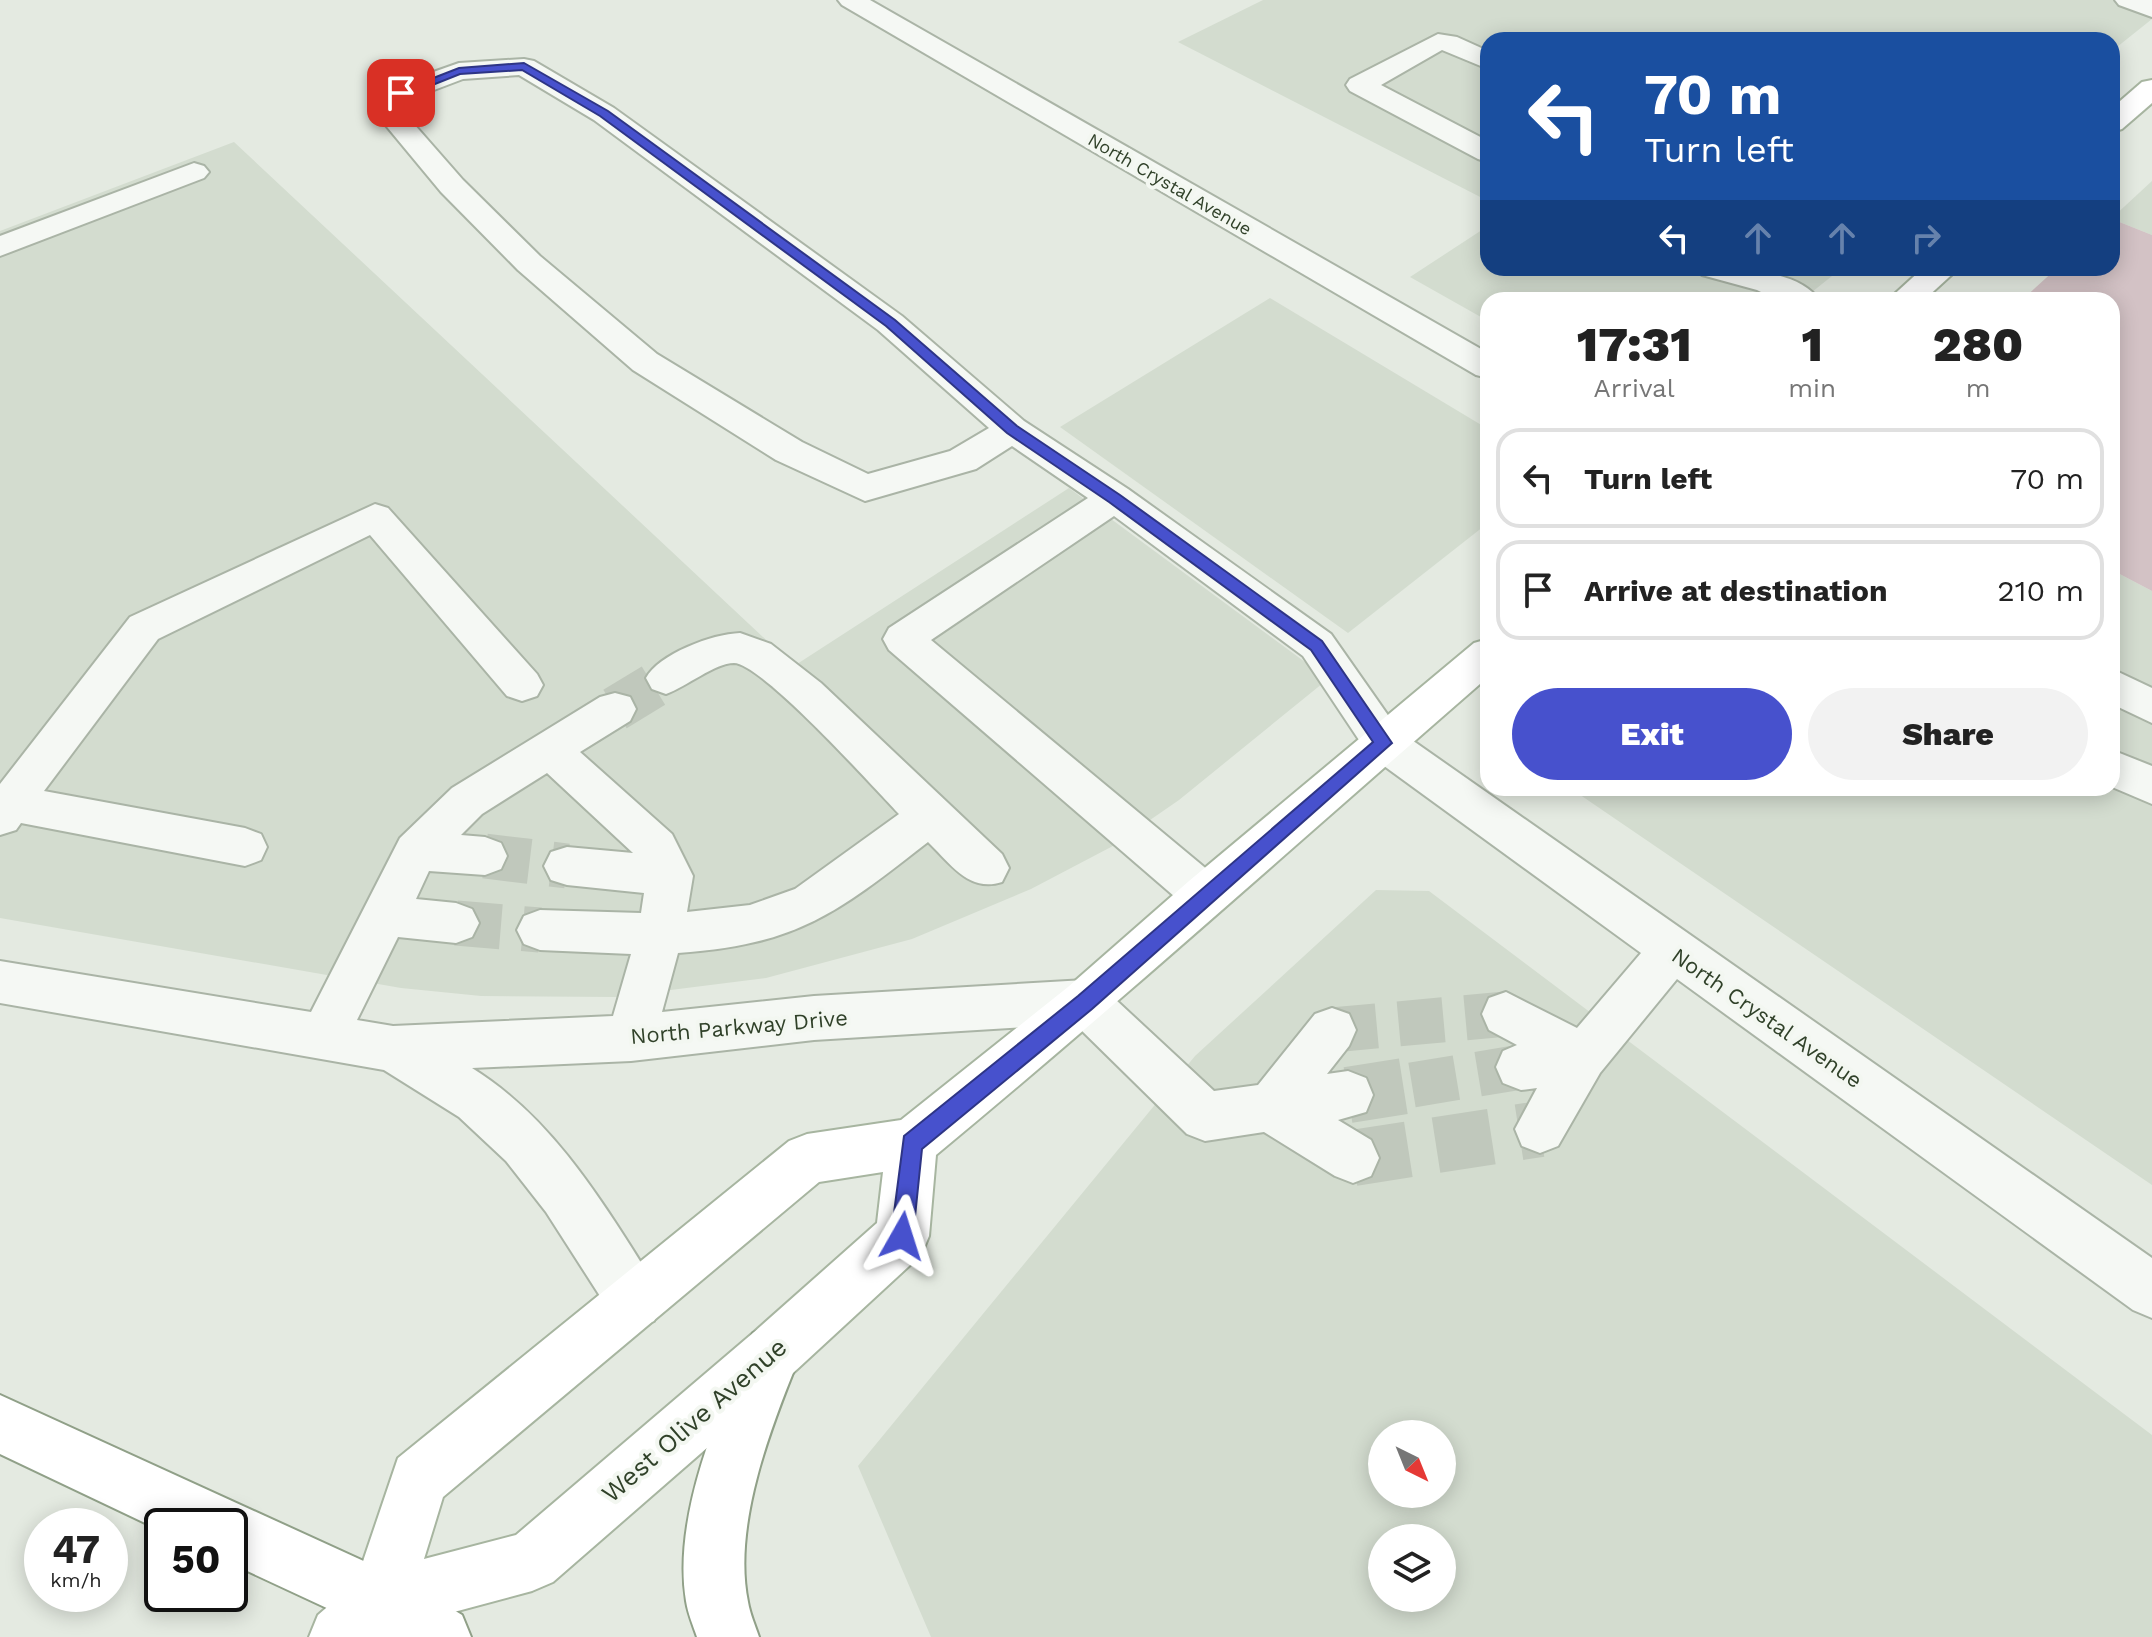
<!DOCTYPE html>
<html lang="en">
<head>
<meta charset="utf-8">
<style>
  :root { --surface:#fff; --page:#f2f2f2; --text:#222; --muted:#767676; --line:#e0e0e0; --accent:#4751cd }
  body { margin:0; font-family:"Work Sans",sans-serif; background:var(--page); color:var(--text); height:100vh; display:flex; flex-direction:column; font-size:30px; white-space:nowrap }
  * { box-sizing:border-box; margin:0 }
  p { font-size:26px; color:var(--muted) }
  .icon { flex:none; width:44px; height:44px; fill:none; stroke:currentColor; stroke-width:2; stroke-linecap:round; stroke-linejoin:round }
  .map { position:relative; flex:1; overflow:hidden }
  .panel { position:absolute; left:1480px; top:292px; width:640px; height:504px; display:flex; flex-direction:column; background:var(--surface); border-radius:24px; box-shadow:0 4px 20px #0003 }
  .panel>* { flex:none }
  .top-card { position:absolute; left:1480px; top:32px; width:640px; height:244px; border-radius:24px; box-shadow:0 4px 20px #0003; background:#1a4fa0; color:#fff; overflow:hidden }
  .needle { width:52px; rotate:137deg }
  .controls { position:absolute; left:1368px; top:1420px; display:grid; gap:16px }
  .controls a { display:grid; place-items:center; width:88px; height:88px; border-radius:50%; background:var(--surface); box-shadow:0 4px 20px #0003; font-size:40px }
  .speed { position:absolute; left:24px; top:1508px; display:flex; gap:16px; font-size:40px; font-weight:700; text-align:center }
  .speed>* { display:grid; place-content:center; width:104px; height:104px; border-radius:50%; background:var(--surface); box-shadow:0 4px 20px #0003; line-height:1 }
  .speed small { font-size:20px; font-weight:400 }
  .speed .limit { border:4px solid #111; border-radius:12px; background:#fff; color:#111 }
  .pin { position:absolute; display:grid; place-items:center; width:68px; height:68px; color:#fff; margin:-34px; border-radius:16px; box-shadow:0 4px 12px #0006 }
  .me { position:absolute; width:88px; margin:-44px; rotate:6deg; stroke-linejoin:round; filter:drop-shadow(0 0 6px #0008) }
  .turn { display:flex; align-items:center; gap:28px; height:168px; padding:0 32px; font-size:36px }
  .turn .icon { width:104px; height:104px; stroke-width:2.5 }
  .turn b { display:block; font-size:56px; line-height:68px }
  .lanes { display:flex; align-items:center; height:76px; padding:0 32px; background:#0003; justify-content:center; gap:40px; direction:ltr }
  .lanes .off { opacity:.35 }
  .eta { display:flex; justify-content:space-evenly; align-items:center; height:136px; text-align:center }
  .eta b { font-size:48px; font-weight:800; line-height:56px }
  .action { display:flex; gap:16px; margin-top:auto; padding:16px 32px }
  .action a { flex:1; height:92px; border-radius:48px; background:var(--accent); color:#fff; font-size:32px; font-weight:800; line-height:92px; text-align:center }
  .action a+a { background:var(--page); color:var(--text) }
  ul { padding:0; list-style:none }
  li { display:flex; align-items:center; gap:24px; height:100px; margin:0 16px 12px; padding:0 16px; border:4px solid var(--line); border-radius:24px }
  li div { flex:1 }
  li b { display:block; font-size:30px }
  li em { font-style:normal }
  .map>svg:first-child { display:block }
</style>
</head>
<body>
<div class="map">
<svg width="2152" height="1637" viewBox="0 0 2152 1637">
  <rect width="100%" height="100%" fill="#e4eae1"/>
  <g fill="#d3dccf" fill-rule="evenodd">
    <polygon points="1263,0 2152,0 2152,19 2112,51 2112,40 1488,40 1488,201 1178,42"/>
    <polygon points="234,142 794,666 1069,488 1328,679 1179,800 1111,847 1031,889 912,939 766,978 615,997 481,996 401,988 0,918 0,231"/>
    <polygon points="2152,181 2152,235 2112,219 2112,218"/>
    <polygon points="1488,226 1488,268 1842,268 1802,300 1488,300 1488,321 1410,277"/>
    <polygon points="1270,298 1488,429 1488,523 1348,633 1060,427"/>
    <polygon points="2112,570 2152,591 2152,1185 1570,788 2112,788"/>
    <path d="M1376,890L1429,891L2152,1435V1637H931L858,1466L1195,1056ZM1382,1434H1442V1494H1382ZM1382,1538H1442V1598H1382Z"/>
  </g>
  <polygon fill="#d3c2c5" points="2112,219 2152,235 2152,591 2112,570 2112,300 2022,300 2057,268 2112,268"/>
  <g fill="none" stroke-linecap="round" stroke-linejoin="round">
    <g stroke="#c0c8bc" stroke-width="45" stroke-dasharray="45 22" stroke-linecap="butt">
      <polyline points="615,709 666,678"/>
      <polyline points="485,856 567,866"/>
      <polyline points="456,923 540,930"/>
      <polyline points="1332,1030 1506,1014"/>
      <polyline points="1412,1085 1521,1067"/>
    </g>
    <g stroke="#c0c8bc" stroke-width="56" stroke-dasharray="56 28" stroke-linecap="butt">
      <polyline points="1348,1095 1424,1083"/>
      <polyline points="1353,1158 1540,1129"/>
    </g>
    <defs>
      <g id="minor">
        <polygon points="838,0 870,0 1488,353 1488,378 1476,375 842,5"/>
        <polygon points="2115,0 2152,0 2152,17 2119,5"/>
        <polygon points="1438,34 1457,37 1488,51 1488,69 1442,50 1381,85 1488,141 1488,162 1478,159 1350,91 1346,85 1350,79"/>
        <path d="M524,59L534,61L614,108L902,316L1024,421L1128,489L1331,634L1399,731L2152,1258V1318L2133,1310L1677,979L1600,1073L1558,1146L1540,1153L1522,1146L1515,1129L1537,1088L1521,1090L1503,1083L1496,1067L1503,1051L1517,1045L1489,1030L1482,1014L1489,998L1506,992L1577,1028L1641,953L1369,755L1303,656L1114,516L931,640L1221,881L1228,895L1221,909L1205,915L1189,909L889,650L883,639L889,628L1088,498L1012,446L976,469L865,501L776,460L633,370L518,270L441,192L378,116L391,87L459,63ZM519,75L594,120L878,330L989,428L950,451L868,474L802,442L657,354L540,256L463,180L406,115L413,98L463,79Z"/>
        <polygon points="194,163 204,166 209,172 204,178 0,256 0,236"/>
        <path d="M1697,268C1731,268 1798,268 1819,300H1777L1757,290L1702,275Z"/>
        <polygon points="375,504 388,508 537,674 543,685 537,696 522,701 507,696 370,535 158,639 44,791 245,828 261,834 267,847 261,860 245,866 21,823 16,830 0,835 0,784 130,617"/>
        <path d="M740,633L771,644L821,683L1002,854L1009,868L1002,882C969,893 950,863 928,842C837,913 797,945 678,953L662,1012L814,996L1085,980L1102,987L1214,1091L1258,1085L1315,1014L1332,1008L1349,1014L1356,1030L1349,1046L1327,1074L1348,1071L1366,1078L1373,1095L1366,1112L1338,1120L1371,1140L1379,1158L1371,1176L1353,1183L1335,1176L1264,1132L1205,1141L1187,1134L1075,1024L814,1040L631,1061L472,1068C554,1119 603,1203 654,1283L662,1302L654,1321L635,1329L616,1321L546,1212L506,1161L459,1117L384,1070L0,1003V961L311,1012L400,838L452,788L600,697L615,693L630,697L636,709L630,721L580,752L672,834L693,876L687,912L750,905L795,889L899,814C874,788 763,664 734,663C715,663 686,687 666,694L652,689L646,678C659,654 712,634 740,633ZM547,773L633,853L567,847L551,852L544,866L551,880L567,885L644,893L641,913L540,910L524,916L517,930L524,944L540,950L631,954L613,1016L393,1026L357,1020L398,937L456,943L472,937L479,923L472,909L456,903L416,899L429,871L485,875L501,869L507,856L501,843L485,837L461,835L482,814Z"/>
        <polygon points="2112,669 2152,688 2152,723 2112,704"/>
        <polygon points="2112,750 2152,766 2152,804 2112,787"/>
      </g>
      <g id="major">
        <polygon points="2152,80 2152,103 2122,129 2112,132 2112,108 2142,82"/>
        <polygon points="1923,268 1959,268 1924,300 1888,300"/>
        <path d="M1488,639V677C1304,837 1123,1000 936,1155L929,1236L921,1255L793,1373L553,1582L532,1591L398,1627L387,1637H309L318,1615L356,1582L398,1458L789,1141L807,1134L901,1120L1068,987L1189,881L1474,643ZM883,1172L877,1223L753,1333L516,1535L424,1559L443,1497L819,1182Z"/>
      </g>
      <g id="highway">
        <path d="M773,1325L793,1333L801,1353C772,1424 732,1524 748,1602C750,1614 755,1625 759,1637H697C693,1625 688,1614 686,1601C672,1516 719,1410 753,1333Z"/>
        <polygon points="0,1395 403,1579 462,1615 471,1637 382,1637 359,1623 230,1563 230,1526 162,1526 162,1531 0,1454"/>
      </g>
    </defs>
    <use href="#minor" stroke="#aab4a6" stroke-width="4"/>
    <use href="#major" stroke="#a7b5a0" stroke-width="4"/>
    <use href="#highway" stroke="#90a088" stroke-width="4"/>
    <use href="#minor" fill="#f5f8f4" fill-rule="evenodd"/>
    <use href="#major" fill="#fff" fill-rule="evenodd"/>
    <use href="#highway" fill="#fff" fill-rule="evenodd"/>
  </g>
  <polygon fill="#4751cd" stroke="#2e3585" stroke-width="2" points="524,63 608,111 895,320 1017,426 1120,495 1322,641 1392,743 1092,1009 922,1149 913,1236 910,1244 902,1247 894,1244 891,1236 904,1136 1078,996 1373,742 1311,650 1109,502 1007,433 886,326 600,116 522,70 460,74 405,96 395,93 459,68"/>
  <g text-anchor="middle" dominant-baseline="central" stroke-width="8" stroke-linejoin="round" paint-order="stroke">
    <g font-size="18" fill="#304129" stroke="#f3f7f1">
      <text transform="translate(1170 184) rotate(30)">North Crystal Avenue</text>
    </g>
    <g font-size="22" fill="#304129" stroke="#f3f7f1">
      <text transform="translate(1767 1018) rotate(35)">North Crystal Avenue</text>
      <text transform="translate(739 1027) rotate(-5)">North Parkway Drive</text>
    </g>
    <g font-size="26" fill="#304129" stroke="#f3f7f1">
      <text transform="translate(694 1420) rotate(-41)">West Olive Avenue</text>
    </g>
  </g>
</svg>
<div class="controls">
<a><svg class="needle" viewBox="-14 -14 28 28"><path d="M0-13l5 13h-10z" fill="#e53935"/><path d="M0 13l5-13h-10z" fill="#767676"/></svg></a>
<a><svg class="icon" aria-label="layers" viewBox="0 0 24 24"><path d="M12 4l9 5-9 5-9-5zM3 14l9 5 9-5"/></svg></a>
</div>
<div class="speed"><div>47<small>km/h</small></div><div class="limit">50</div></div>
<div class="pin" style="left:401px;top:93px;background:#d93025"><svg class="icon" aria-label="arrive" viewBox="0 0 24 24"><path d="M6 21V4h12l-3 4 3 4H6"/></svg></div>
<svg class="me" style="left:902px;top:1236px" viewBox="-20 -20 40 40"><path d="M0-17L14 15 0 8-14 15z" fill="#4751cd" stroke="#fff" stroke-width="4"/></svg>
<div class="top-card">
<div class="turn"><svg class="icon" aria-label="left" viewBox="0 0 24 24"><path d="M17 20v-9H6M10 6l-5 5 5 5"/></svg><div><b>70 m</b>Turn left</div></div>
<div class="lanes"><svg class="icon" aria-label="left" viewBox="0 0 24 24"><path d="M17 20v-9H6M10 6l-5 5 5 5"/></svg><svg class="icon off" aria-label="ahead" viewBox="0 0 24 24"><path d="M12 20V5M6 11l6-6 6 6"/></svg><svg class="icon off" aria-label="ahead" viewBox="0 0 24 24"><path d="M12 20V5M6 11l6-6 6 6"/></svg><svg class="icon off" aria-label="right" viewBox="0 0 24 24"><path d="M7 20v-9h11M14 6l5 5-5 5"/></svg></div>
</div>
<section class="panel">
<div class="eta">
<div><b>17:31</b><p>Arrival</p></div>
<div><b>1</b><p>min</p></div>
<div><b>280</b><p>m</p></div>
</div>
<ul>
<li><svg class="icon" aria-label="left" viewBox="0 0 24 24"><path d="M17 20v-9H6M10 6l-5 5 5 5"/></svg><div><b>Turn left</b></div><em>70 m</em></li>
<li><svg class="icon" aria-label="arrive" viewBox="0 0 24 24"><path d="M6 21V4h12l-3 4 3 4H6"/></svg><div><b>Arrive at destination</b></div><em>210 m</em></li>
</ul>
<div class="action"><a>Exit</a><a>Share</a></div>
</section>
</div>
</body>
</html>
